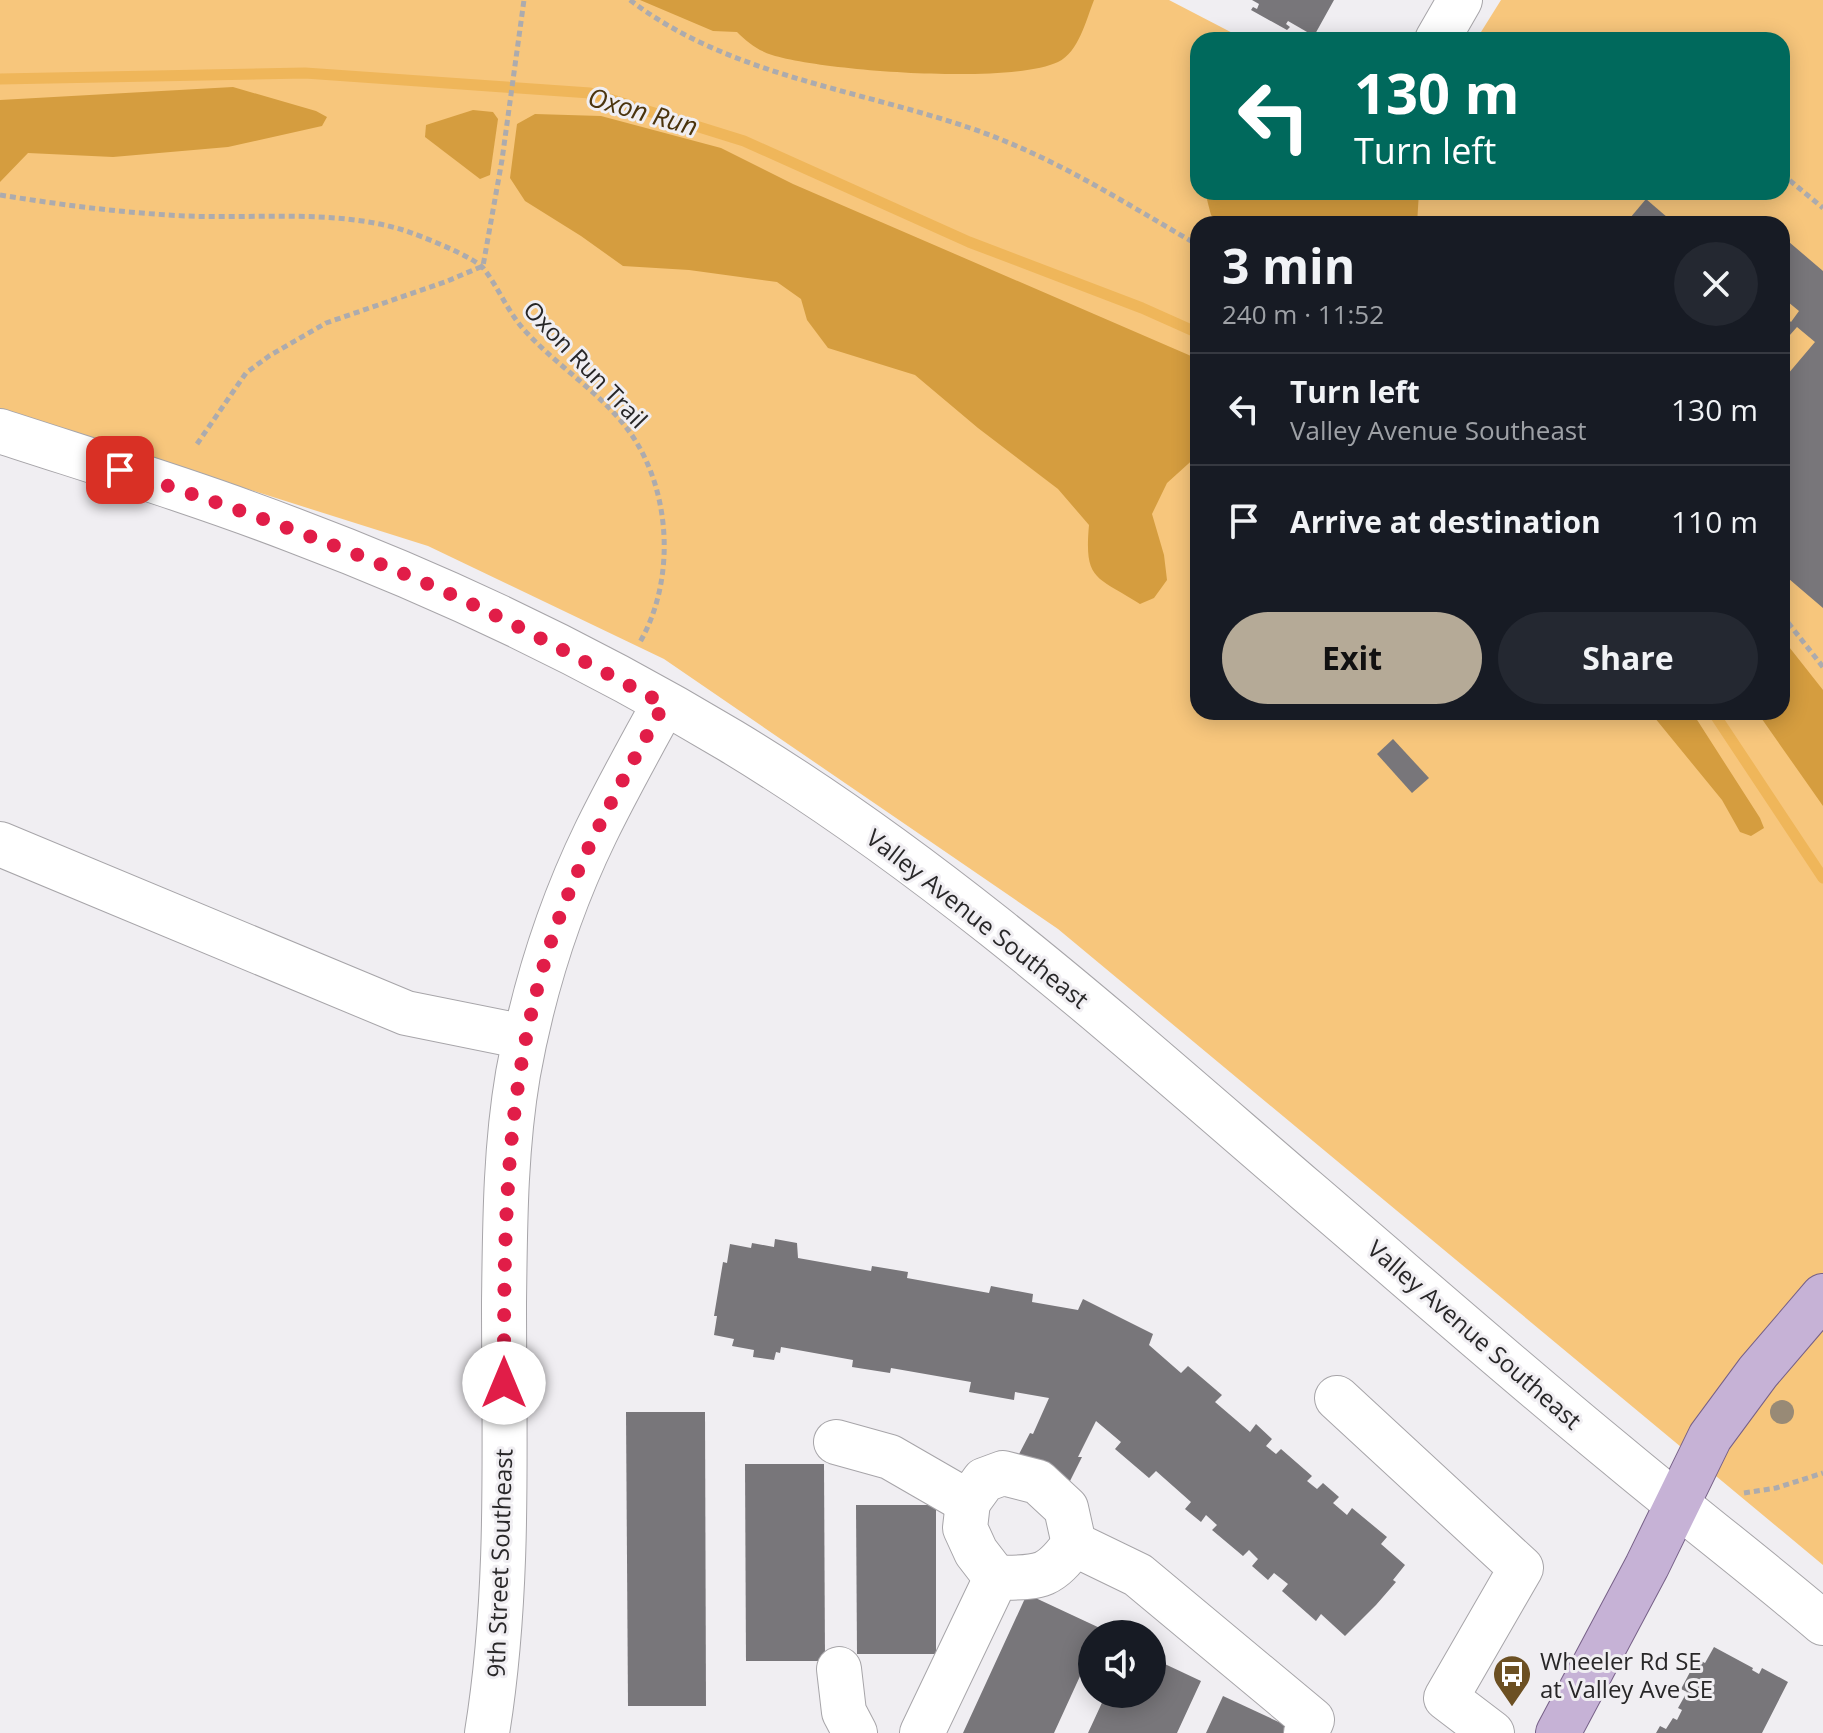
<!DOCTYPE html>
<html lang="en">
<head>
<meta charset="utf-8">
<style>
  :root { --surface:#171b24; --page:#242831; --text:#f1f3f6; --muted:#9ea1a6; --line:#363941; --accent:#b5aa97 }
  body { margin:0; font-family:"Open Sans",sans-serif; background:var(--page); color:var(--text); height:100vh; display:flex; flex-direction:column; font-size:30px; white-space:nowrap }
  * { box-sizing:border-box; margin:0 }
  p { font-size:26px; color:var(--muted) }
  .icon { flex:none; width:44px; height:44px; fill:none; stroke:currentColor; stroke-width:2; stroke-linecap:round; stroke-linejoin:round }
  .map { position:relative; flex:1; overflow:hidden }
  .side { position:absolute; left:1190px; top:216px; width:600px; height:504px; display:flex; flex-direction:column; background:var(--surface); border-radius:24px; box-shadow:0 4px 20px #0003 }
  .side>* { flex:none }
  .top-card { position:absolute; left:1190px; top:32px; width:600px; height:168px; border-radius:24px; box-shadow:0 4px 20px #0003; background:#00695c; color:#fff; overflow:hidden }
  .fabs { position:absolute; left:1078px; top:1620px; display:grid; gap:16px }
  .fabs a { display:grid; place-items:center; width:88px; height:88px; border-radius:50%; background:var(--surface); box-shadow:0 4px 20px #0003; font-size:40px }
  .pin { position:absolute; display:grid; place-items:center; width:68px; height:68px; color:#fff; margin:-34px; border-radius:16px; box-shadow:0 4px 12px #0006 }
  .me { position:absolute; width:88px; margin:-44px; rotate:0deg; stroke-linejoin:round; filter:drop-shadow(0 0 6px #0008) }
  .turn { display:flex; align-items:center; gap:28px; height:168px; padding:0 32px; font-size:36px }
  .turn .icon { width:104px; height:104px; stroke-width:2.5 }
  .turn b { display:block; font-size:56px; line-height:68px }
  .round { display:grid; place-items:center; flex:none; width:84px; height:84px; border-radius:42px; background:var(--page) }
  .summary { display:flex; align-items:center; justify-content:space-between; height:136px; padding:0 32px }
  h1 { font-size:48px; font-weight:700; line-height:60px }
  .primary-button { display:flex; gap:16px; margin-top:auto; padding:16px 32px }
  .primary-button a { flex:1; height:92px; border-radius:48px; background:var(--accent); color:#111; font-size:32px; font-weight:700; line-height:92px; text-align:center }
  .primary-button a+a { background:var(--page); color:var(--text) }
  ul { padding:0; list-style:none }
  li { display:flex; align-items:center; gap:24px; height:112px; padding:0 32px; border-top:2px solid var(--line) }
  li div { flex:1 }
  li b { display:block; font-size:30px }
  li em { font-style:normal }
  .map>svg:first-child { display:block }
</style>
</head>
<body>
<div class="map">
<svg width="1823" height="1733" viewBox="0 0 1823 1733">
  <rect width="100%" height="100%" fill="#f0eef2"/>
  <path fill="#f7c67c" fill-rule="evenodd" d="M0,0H1169L1246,40H1198V192H1782V40H1476L1501,0H1823V1565L1058,929L664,659L428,546L0,411ZM1198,224H1782V712H1198Z"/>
  <g fill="#d59d3f">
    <path d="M640,0H1094C1086,20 1079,52 1058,62C1010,85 823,71 772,55C757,50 747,42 737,32L713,31Z"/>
    <polygon points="233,87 316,111 327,117 322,126 228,147 113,157 28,153 0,182 0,100"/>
    <polygon points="473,110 493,112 498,119 490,175 480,179 425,137 426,125"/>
    <path d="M535,114L601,116L721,148L793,184L1198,359V455L1167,483L1152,514L1164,555L1167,580L1154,598L1140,604C1096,576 1084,581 1089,525L1058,489L978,428L915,375L828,348L807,320L801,299L777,282L689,270L623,266L581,236L525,201L510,178L517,124Z"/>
    <polygon points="1205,192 1419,192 1417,224 1219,224 1211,215"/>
    <polygon points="1782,638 1823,690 1823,806 1757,712 1782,712"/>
    <polygon points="1650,712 1692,712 1760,818 1764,828 1751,836 1740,832 1722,800"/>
  </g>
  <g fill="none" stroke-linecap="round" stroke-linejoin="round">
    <g stroke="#efb65a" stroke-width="11">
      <polyline points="0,79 305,73 590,93 744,141 969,242 1142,308 1198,333"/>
      <polyline points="1713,712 1823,878"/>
    </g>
  </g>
  <g fill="#78767a">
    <polygon points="1252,0 1334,0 1314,36 1288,21 1286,24 1290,27 1287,30 1251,10 1253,7 1257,9 1259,4"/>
    <polygon points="1646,199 1675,224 1625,224"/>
    <polygon points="1782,236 1823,271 1823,608 1782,573 1782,381 1815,342 1797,327 1782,344 1782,314 1791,322 1799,311 1782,297"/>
    <polygon points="1393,739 1429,778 1412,793 1377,754"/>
    <polygon points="775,1239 797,1243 798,1258 871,1271 872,1266 908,1272 907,1278 989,1293 991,1286 1033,1294 1032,1302 1078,1310 1083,1299 1153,1334 1149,1345 1181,1373 1188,1366 1222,1395 1215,1402 1250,1432 1256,1424 1272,1439 1266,1446 1276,1454 1281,1449 1312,1476 1307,1481 1317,1489 1323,1483 1339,1497 1333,1503 1347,1515 1352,1508 1387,1537 1381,1544 1405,1565 1393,1580 1396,1582 1376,1605 1345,1636 1321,1614 1316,1621 1282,1591 1288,1584 1274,1573 1268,1580 1252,1566 1258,1559 1249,1550 1243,1556 1212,1530 1217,1525 1206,1515 1201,1522 1185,1509 1191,1502 1156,1471 1149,1478 1115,1449 1121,1442 1096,1421 1078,1457 1082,1457 1070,1481 1018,1456 1030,1433 1033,1434 1049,1398 1015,1392 1014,1400 969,1392 971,1382 891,1368 890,1373 852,1367 853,1360 781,1347 780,1353 776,1352 774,1360 753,1357 754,1350 732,1346 734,1339 714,1335 717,1316 714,1316 723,1262 727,1263 730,1244 751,1248 752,1243 774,1247"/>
    <polygon points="626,1412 705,1412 706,1706 628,1706"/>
    <polygon points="745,1464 824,1464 825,1661 746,1661"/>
    <polygon points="856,1505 936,1505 936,1654 857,1654"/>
    <polygon points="1027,1594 1102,1629 1099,1634 1092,1634 1092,1650 1054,1733 963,1733"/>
    <polygon points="1714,1647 1753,1668 1752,1670 1759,1674 1762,1668 1788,1682 1762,1733 1656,1733 1660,1726 1666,1729 1673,1718 1677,1720 1682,1710 1678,1708 1687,1692 1681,1689 1697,1659 1705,1663"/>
    <polygon points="1152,1658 1201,1681 1177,1733 1088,1733 1106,1694 1152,1694"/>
    <polygon points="1223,1696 1298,1731 1297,1733 1206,1733"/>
  </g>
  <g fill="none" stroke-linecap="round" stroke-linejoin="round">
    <defs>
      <g id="minor">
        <polyline points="1437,40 1460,0"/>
        <path d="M0,431C98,463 197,493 293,530C445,587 593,658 731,741C940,867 1121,1031 1306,1190C1409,1278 1512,1369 1617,1455C1685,1512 1755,1565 1823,1623"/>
        <polyline points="0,844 406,1013 525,1037"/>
        <polyline points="1337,1398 1521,1568 1446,1698 1492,1733"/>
        <polyline points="836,1442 890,1457 968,1502 984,1480 1003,1473 1038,1482 1066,1508 1074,1544 1138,1575 1312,1720 1306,1733"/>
        <polyline points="968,1502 965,1528 976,1552 996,1578"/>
        <polyline points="839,1669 844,1712 855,1733"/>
        <path d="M487,1733C510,1591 504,1447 504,1303C505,1227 505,1150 518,1074C533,991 559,908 596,832C617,789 641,746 664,704"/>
        <path d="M922,1733L996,1578C1039,1577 1048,1580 1074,1544"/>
      </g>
      <polyline id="major" points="1558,1733 1647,1566 1710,1437 1758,1372 1823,1296"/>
    </defs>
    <use href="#minor" stroke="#a7a5a9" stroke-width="46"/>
    <use href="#major" stroke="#766087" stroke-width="46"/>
    <g stroke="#acabae" stroke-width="5" stroke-dasharray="6 4" stroke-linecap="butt">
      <path d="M630,0C728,75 856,89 970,128C1053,156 1123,202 1198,245"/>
      <polyline points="1782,174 1823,208"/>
      <path d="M0,195C62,205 124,213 186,216C258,219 334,209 403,230C419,235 475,257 484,269C500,290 509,315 528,334C557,365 593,388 621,421C671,479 678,576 640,642"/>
      <polyline points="197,444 246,373 269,356 326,323 445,282 483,266 502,160 524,0"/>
      <polyline points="1782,615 1823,667"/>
      <polyline points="1744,1493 1776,1488 1823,1473"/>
    </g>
    <use href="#minor" stroke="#fff" stroke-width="44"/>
    <use href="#major" stroke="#c6b2d6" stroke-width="44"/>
  </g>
  <circle fill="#988a76" cx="1782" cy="1412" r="12"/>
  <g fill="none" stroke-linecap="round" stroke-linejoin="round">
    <path stroke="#e11d48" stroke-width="14" stroke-dasharray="0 25.2" d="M120,470C230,506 340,545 446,592C521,626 592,666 664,704C629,769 591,835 564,905C504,1061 504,1218 504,1383"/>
  </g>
  <defs>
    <symbol id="bus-pin" viewBox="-11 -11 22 30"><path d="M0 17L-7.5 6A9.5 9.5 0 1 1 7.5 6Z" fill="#6c5023" stroke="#f0eef2"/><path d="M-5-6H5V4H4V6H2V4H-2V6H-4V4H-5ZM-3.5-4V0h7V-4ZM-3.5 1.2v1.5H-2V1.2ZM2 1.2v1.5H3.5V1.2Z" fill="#fff"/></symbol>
  </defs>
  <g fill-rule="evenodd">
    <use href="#bus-pin" x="1490" y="1652" width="44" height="60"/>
  </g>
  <g text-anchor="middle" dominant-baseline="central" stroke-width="6" stroke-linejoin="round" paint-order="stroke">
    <g font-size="24" fill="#282728" stroke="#f0eef2">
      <text transform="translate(586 364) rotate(46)">Oxon Run Trail</text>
      <text transform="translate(978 918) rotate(38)">Valley Avenue Southeast</text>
      <text transform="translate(1475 1334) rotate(41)">Valley Avenue Southeast</text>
      <text transform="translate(499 1563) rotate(-88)">9th Street Southeast</text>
    </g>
    <g font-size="24" fill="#282728" stroke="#f0eef2" text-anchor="start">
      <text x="1540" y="1660">Wheeler Rd SE<tspan x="1540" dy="28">at Valley Ave SE</tspan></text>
    </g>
    <g font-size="26" font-style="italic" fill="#4b340d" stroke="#f0eef2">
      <text transform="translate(643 111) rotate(16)">Oxon Run</text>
    </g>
  </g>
</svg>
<div class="fabs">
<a><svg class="icon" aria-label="sound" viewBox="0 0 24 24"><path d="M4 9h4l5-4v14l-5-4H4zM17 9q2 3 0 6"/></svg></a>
</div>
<div class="pin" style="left:120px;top:470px;background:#d93025"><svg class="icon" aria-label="arrive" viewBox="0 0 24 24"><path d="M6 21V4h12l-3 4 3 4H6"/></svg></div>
<svg class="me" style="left:504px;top:1383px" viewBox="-20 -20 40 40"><circle r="19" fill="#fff"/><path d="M0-13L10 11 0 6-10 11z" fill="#e11d48"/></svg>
<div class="top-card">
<div class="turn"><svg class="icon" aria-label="left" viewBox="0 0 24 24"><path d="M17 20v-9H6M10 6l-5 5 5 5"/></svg><div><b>130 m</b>Turn left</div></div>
</div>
<section class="side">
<div class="summary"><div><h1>3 min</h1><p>240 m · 11:52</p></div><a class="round"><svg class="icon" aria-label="close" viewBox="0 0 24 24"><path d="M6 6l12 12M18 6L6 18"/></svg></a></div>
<ul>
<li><svg class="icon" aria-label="left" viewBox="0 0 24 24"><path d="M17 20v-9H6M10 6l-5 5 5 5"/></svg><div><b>Turn left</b><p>Valley Avenue Southeast</p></div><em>130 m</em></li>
<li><svg class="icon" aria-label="arrive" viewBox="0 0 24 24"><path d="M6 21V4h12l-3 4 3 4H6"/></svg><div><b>Arrive at destination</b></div><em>110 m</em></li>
</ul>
<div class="primary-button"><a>Exit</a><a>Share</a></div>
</section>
</div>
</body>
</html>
